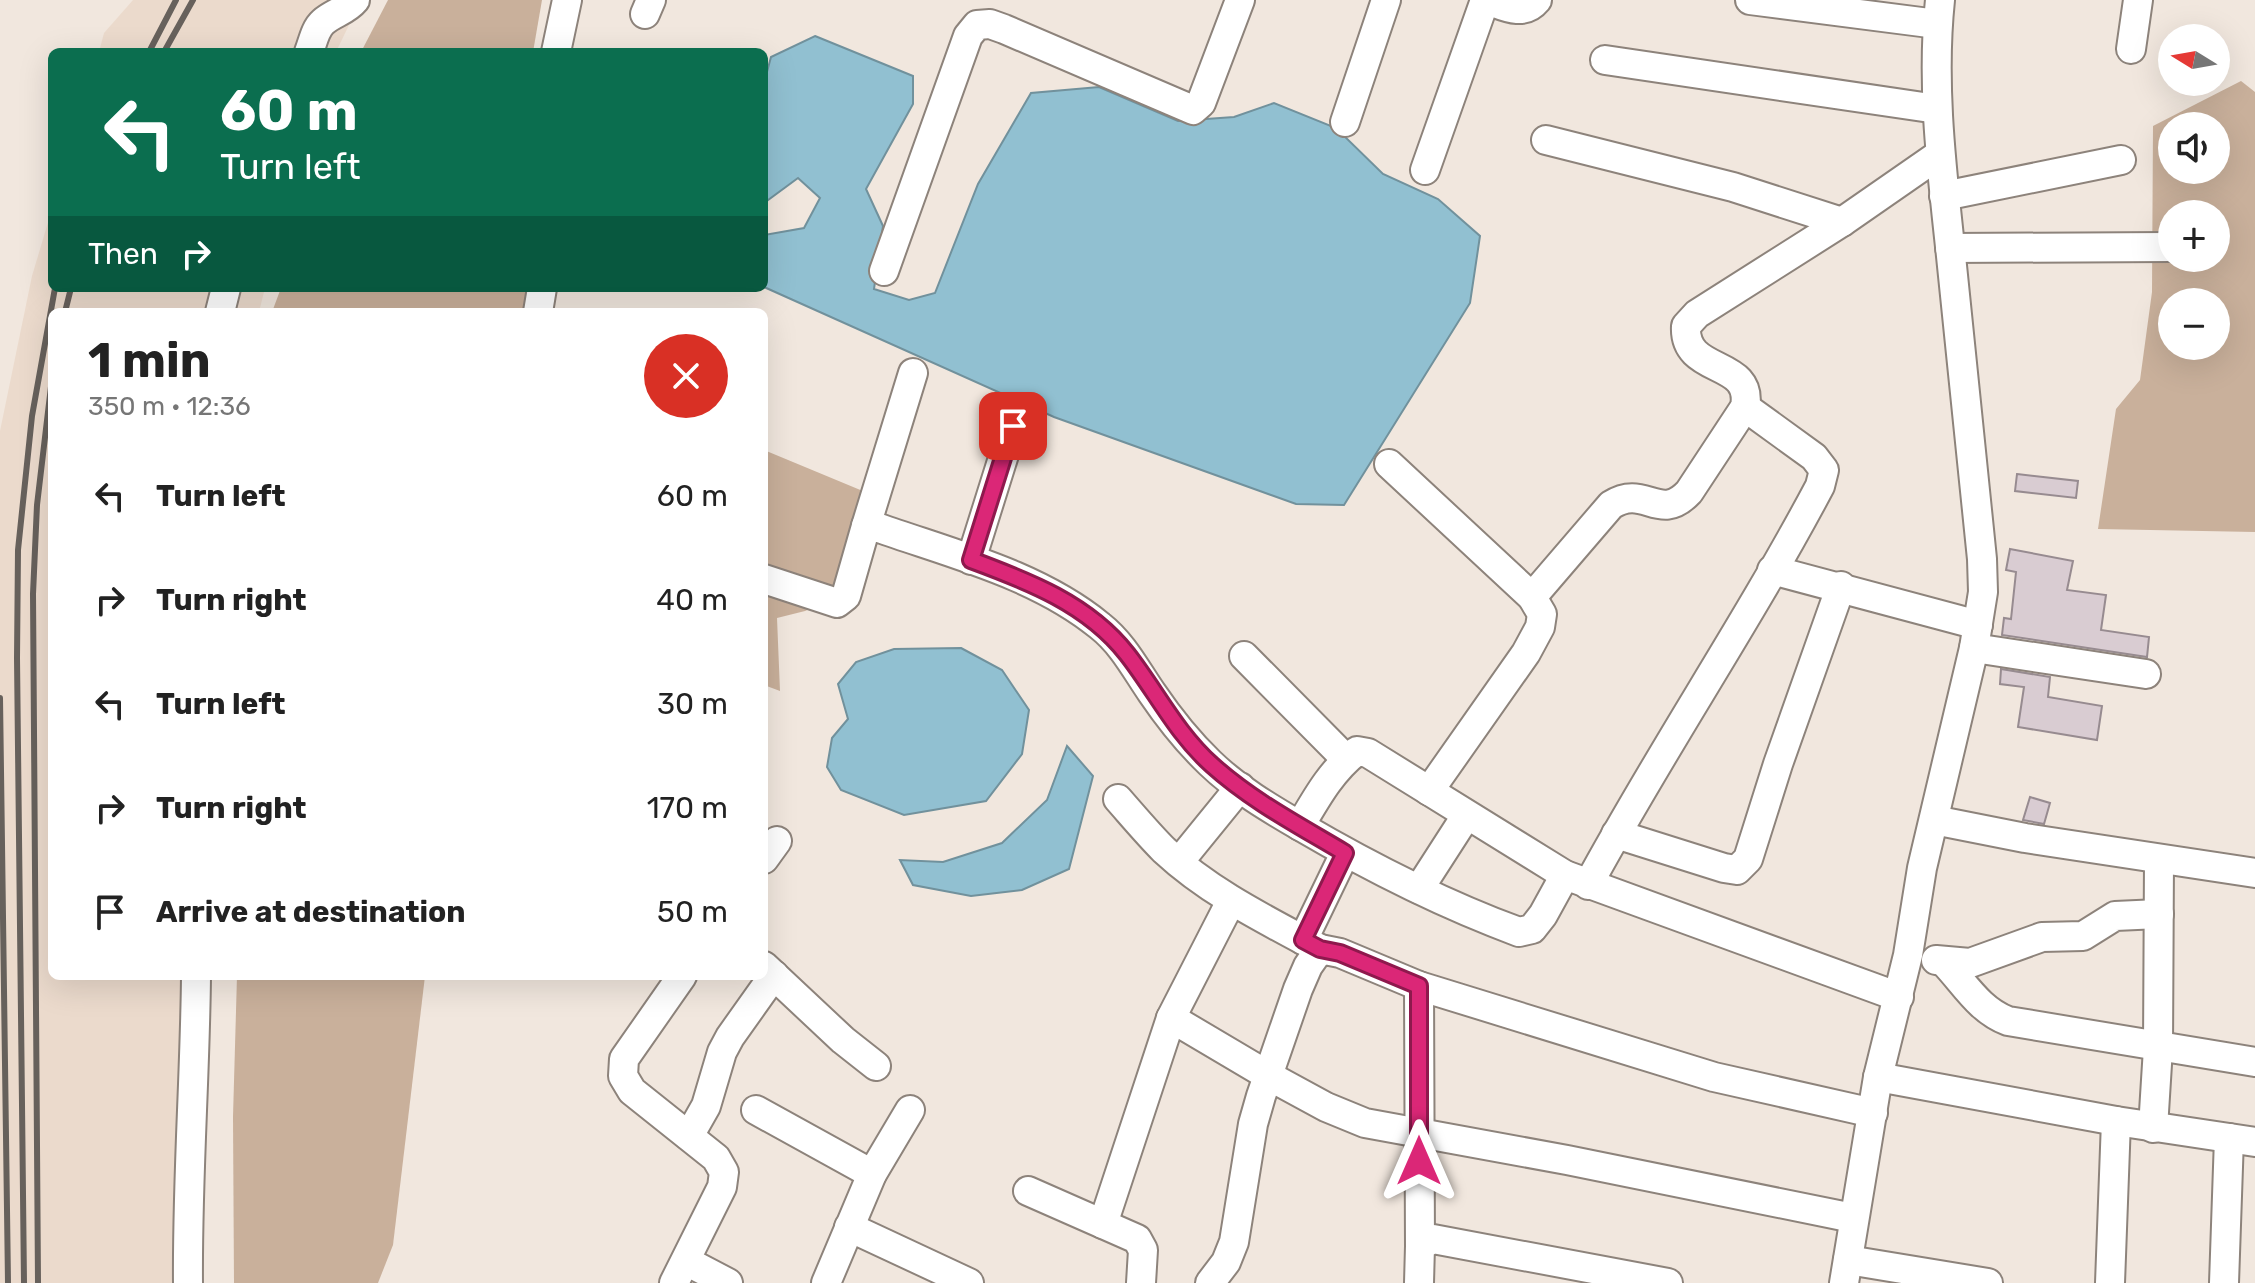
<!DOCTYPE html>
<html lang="en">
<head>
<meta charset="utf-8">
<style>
  :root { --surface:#fff; --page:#f6f6f6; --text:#222; --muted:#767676 }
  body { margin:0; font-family:Rubik,sans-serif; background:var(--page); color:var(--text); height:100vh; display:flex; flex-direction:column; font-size:30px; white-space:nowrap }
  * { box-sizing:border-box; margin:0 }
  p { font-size:26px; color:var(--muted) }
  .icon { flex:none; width:44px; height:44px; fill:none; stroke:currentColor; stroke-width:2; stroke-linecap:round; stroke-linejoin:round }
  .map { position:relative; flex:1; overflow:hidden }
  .details { position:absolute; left:48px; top:308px; width:720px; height:672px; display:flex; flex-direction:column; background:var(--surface); border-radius:12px; box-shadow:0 8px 32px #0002 }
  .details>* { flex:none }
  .banner { position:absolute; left:48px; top:48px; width:720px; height:244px; border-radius:12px; box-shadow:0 8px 32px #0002; background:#0b6e4f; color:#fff; overflow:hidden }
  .needle { width:52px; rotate:281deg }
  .fabs { position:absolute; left:2158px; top:24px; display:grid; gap:16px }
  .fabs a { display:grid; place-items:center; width:72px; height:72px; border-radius:50%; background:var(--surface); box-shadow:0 8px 32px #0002; font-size:40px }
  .pin { position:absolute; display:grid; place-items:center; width:68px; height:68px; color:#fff; margin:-34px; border-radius:16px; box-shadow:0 4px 12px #0006 }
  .me { position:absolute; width:88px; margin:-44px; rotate:0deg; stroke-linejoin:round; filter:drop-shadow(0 0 6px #0008) }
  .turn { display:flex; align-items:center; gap:28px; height:168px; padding:0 40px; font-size:36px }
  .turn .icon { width:104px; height:104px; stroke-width:2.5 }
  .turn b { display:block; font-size:56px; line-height:68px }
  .then { display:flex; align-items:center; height:76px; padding:0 40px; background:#0003; gap:16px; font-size:30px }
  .round { display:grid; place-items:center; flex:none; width:84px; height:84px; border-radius:42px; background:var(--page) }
  .summary { display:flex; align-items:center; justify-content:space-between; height:136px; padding:0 40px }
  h1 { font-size:48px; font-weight:700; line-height:60px }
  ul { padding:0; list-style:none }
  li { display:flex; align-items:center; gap:24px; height:104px; padding:0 40px }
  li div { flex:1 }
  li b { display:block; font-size:30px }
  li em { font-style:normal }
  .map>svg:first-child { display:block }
</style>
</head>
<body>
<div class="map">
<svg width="2255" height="1283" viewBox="0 0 2255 1283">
  <rect width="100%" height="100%" fill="#f1e7de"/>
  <g fill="#ebdacc">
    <polygon points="133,0 361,0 336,52 99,52 104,33"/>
    <polygon points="52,209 52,288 265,288 259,312 52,312 52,976 208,976 203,1283 0,1283 0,431 32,276"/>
  </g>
  <g fill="#c9b09b" fill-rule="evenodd">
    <polygon points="388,0 542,0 533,52 361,52"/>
    <path d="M2241,81L2255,92V532L2098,529L2116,409L2140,380L2152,292L2153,126ZM2172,126H2216V170H2172ZM2172,214H2216V258H2172ZM2172,302H2216V346H2172Z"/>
    <polygon points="281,288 537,288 540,312 272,312"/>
    <polygon points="764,450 870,494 836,598 805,611 777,618 780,691 764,685"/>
    <polygon points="237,976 425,976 393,1245 378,1283 234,1283 233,1117"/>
  </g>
  <g fill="#91c0d1" stroke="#71919c" stroke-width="2">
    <polygon points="815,36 913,76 913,104 866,189 883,226 874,289 909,300 935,293 978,184 1031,93 1099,87 1178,121 1234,117 1274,103 1336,128 1383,174 1438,199 1480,236 1470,303 1344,505 1296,504 1054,417 764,287 764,235 804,228 820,198 798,178 764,203 764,83 771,57"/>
    <polygon points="961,648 1002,670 1029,710 1022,754 986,801 904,815 841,790 827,767 832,738 848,719 838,684 856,662 894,649"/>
    <polygon points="1067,746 1093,776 1069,869 1022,890 971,896 913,885 900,860 943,862 1002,843 1047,800"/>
  </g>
  <g fill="#d9ccd2" stroke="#978b90" stroke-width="2">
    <polygon points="2017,474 2078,481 2076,498 2015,491"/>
    <polygon points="2010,549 2073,561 2067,590 2106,595 2101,630 2149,637 2147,657 2002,635 2004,618 2011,619 2016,572 2006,570"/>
    <polygon points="2001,669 2050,677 2048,697 2102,706 2097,740 2018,727 2024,687 2000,684"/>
    <polygon points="2030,797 2050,803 2044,824 2023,820"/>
  </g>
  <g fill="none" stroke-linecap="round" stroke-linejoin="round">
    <defs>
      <g id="minor">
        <path d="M1487,0C1504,6 1523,17 1537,0"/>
        <polyline points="1750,0 1937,24"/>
        <polyline points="645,14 651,0"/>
        <polyline points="2131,49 2138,0"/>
        <path d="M309,52C313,42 315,29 323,22C333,13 346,11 355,0"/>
        <polyline points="556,52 567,0"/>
        <polyline points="1605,60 1937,109"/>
        <polyline points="1345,122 1386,0"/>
        <polyline points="1546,140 1733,187 1842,222"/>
        <polyline points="1425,170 1485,0"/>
        <polyline points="1944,196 2121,160"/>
        <polyline points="1950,248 2171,247"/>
        <polyline points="884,271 968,36 977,25 990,24 1004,29 1193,110 1201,103 1240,0"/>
        <polyline points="220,312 226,288"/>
        <polyline points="538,312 542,288"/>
        <polyline points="1389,464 1532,597 1542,614 1540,627 1526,653 1429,791"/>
        <polyline points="866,526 913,373"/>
        <polyline points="971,560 1013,426"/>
        <polyline points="1772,570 1978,625"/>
        <path d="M764,579L837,603L846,596L866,526L879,528C953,554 1038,575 1100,626C1123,644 1136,670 1152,693C1169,718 1188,742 1210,763C1237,789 1269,808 1300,826C1370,867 1443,904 1519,932L1532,929L1543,915L1565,875"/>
        <path d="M1532,597L1611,505C1645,483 1659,524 1689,492L1745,407C1754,358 1683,376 1686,326L1697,314L1842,222L1940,154"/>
        <polyline points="1974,648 2146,674"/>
        <polyline points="1244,656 1346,759"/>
        <path d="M1118,799C1133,816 1148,834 1164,850C1209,892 1266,920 1320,949"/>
        <polyline points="1934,820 2025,838 2255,873"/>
        <path d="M1300,826C1316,799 1331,771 1357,751L1368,753L1565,875L1899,997"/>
        <polyline points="1616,834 1724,868 1737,870 1748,859 1778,764 1841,586"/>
        <polyline points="764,859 777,841"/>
        <polyline points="1179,862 1240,787"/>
        <path d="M1588,885C1661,750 1748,622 1820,486L1824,470L1814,457L1745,407"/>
        <polyline points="1419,889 1466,816"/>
        <polyline points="1303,940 1345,853"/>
        <polyline points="1936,960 1970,963 2042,937 2083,936 2115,916 2159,914"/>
        <path d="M1944,962C1965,984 1979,1010 2008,1021L2255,1062"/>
        <polyline points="764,966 843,1040 876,1066"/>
        <polyline points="1419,986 1420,1246"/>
        <polyline points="1171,1018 1269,1076 1326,1107 1365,1123 1567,1160 1853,1218"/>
        <polyline points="1878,1077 2116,1121 2255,1142"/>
        <polyline points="756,1110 872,1174"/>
        <polyline points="2153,1128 2158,1048 2159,860"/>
        <polyline points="689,1136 706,1106 722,1052 730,1037 774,975"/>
        <polyline points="1028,1191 1137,1239 1143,1250 1141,1283"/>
        <polyline points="1103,1224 1171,1018 1231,901"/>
        <polyline points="849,1227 969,1283"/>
        <polyline points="1848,1260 1988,1283"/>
        <polyline points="686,1261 728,1283"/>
        <path d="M188,1283C187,1181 195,1078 196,976"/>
        <polyline points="674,1283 722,1187 724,1172 716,1158 632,1091 623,1076 624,1059 682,976"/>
        <polyline points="826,1283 872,1174 910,1110"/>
        <polyline points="1210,1283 1226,1262 1234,1242 1253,1124 1261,1096 1298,989 1308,966 1320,949 1340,953 1419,986 1714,1077 1873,1113"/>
        <polyline points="1419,1283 1420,1246 1433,1239 1668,1283"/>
        <path d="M1844,1283L1878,1077L1908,955L1922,868L1974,648L1983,592L1982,559C1972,458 1961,357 1951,256C1942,171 1931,85 1940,0"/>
        <polyline points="2110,1283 2116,1121"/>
        <polyline points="2224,1283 2229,1138"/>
      </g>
    </defs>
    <use href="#minor" stroke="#8d837b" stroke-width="32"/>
    <use href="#minor" stroke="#fff" stroke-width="28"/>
    <g stroke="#67615c" stroke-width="6">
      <polyline points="149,52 176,0"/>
      <polyline points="164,52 193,0"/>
      <polyline points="65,312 71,288"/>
      <polyline points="0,698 8,1283"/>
      <polyline points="24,1283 17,658 18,550 32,416 55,288"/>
      <polyline points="38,1283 33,594 37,505 52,378"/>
    </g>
  </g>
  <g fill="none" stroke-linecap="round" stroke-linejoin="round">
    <defs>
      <path id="route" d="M1013,426L971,560C1028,581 1088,604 1127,654C1156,691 1176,733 1212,765C1252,801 1300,826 1345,853L1303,940L1320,949L1340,953L1419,986V1161"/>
    </defs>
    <use href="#route" stroke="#8e194d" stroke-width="20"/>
    <use href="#route" stroke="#db2777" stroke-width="14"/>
  </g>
</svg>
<div class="fabs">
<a><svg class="needle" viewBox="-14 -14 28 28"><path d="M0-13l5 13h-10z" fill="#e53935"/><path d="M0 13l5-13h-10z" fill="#767676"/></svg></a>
<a><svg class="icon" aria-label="sound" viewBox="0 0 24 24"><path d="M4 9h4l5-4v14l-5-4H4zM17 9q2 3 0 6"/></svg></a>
<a>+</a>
<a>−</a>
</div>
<div class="pin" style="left:1013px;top:426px;background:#d93025"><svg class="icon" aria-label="arrive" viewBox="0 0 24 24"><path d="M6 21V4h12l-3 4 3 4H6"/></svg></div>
<svg class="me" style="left:1419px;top:1161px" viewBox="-20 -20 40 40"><path d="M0-17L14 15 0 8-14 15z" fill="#db2777" stroke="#fff" stroke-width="4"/></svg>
<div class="banner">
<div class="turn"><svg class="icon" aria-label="left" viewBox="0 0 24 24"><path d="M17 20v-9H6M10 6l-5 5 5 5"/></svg><div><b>60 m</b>Turn left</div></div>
<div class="then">Then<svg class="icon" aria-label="right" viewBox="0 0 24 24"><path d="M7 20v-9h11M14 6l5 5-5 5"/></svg></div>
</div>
<section class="details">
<div class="summary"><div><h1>1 min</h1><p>350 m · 12:36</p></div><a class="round" style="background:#d93025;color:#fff"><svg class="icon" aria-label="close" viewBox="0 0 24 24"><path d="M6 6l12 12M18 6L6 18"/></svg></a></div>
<ul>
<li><svg class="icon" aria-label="left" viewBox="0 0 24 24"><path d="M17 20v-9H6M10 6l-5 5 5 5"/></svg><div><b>Turn left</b></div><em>60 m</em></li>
<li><svg class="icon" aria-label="right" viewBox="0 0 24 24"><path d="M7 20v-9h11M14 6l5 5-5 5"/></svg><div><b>Turn right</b></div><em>40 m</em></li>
<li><svg class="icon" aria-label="left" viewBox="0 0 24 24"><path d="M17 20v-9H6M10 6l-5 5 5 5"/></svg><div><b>Turn left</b></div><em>30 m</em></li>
<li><svg class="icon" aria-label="right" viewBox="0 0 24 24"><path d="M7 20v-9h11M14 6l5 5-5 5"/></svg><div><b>Turn right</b></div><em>170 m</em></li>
<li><svg class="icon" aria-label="arrive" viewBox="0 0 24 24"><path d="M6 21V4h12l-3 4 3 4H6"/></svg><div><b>Arrive at destination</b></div><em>50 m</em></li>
</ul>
</section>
</div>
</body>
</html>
